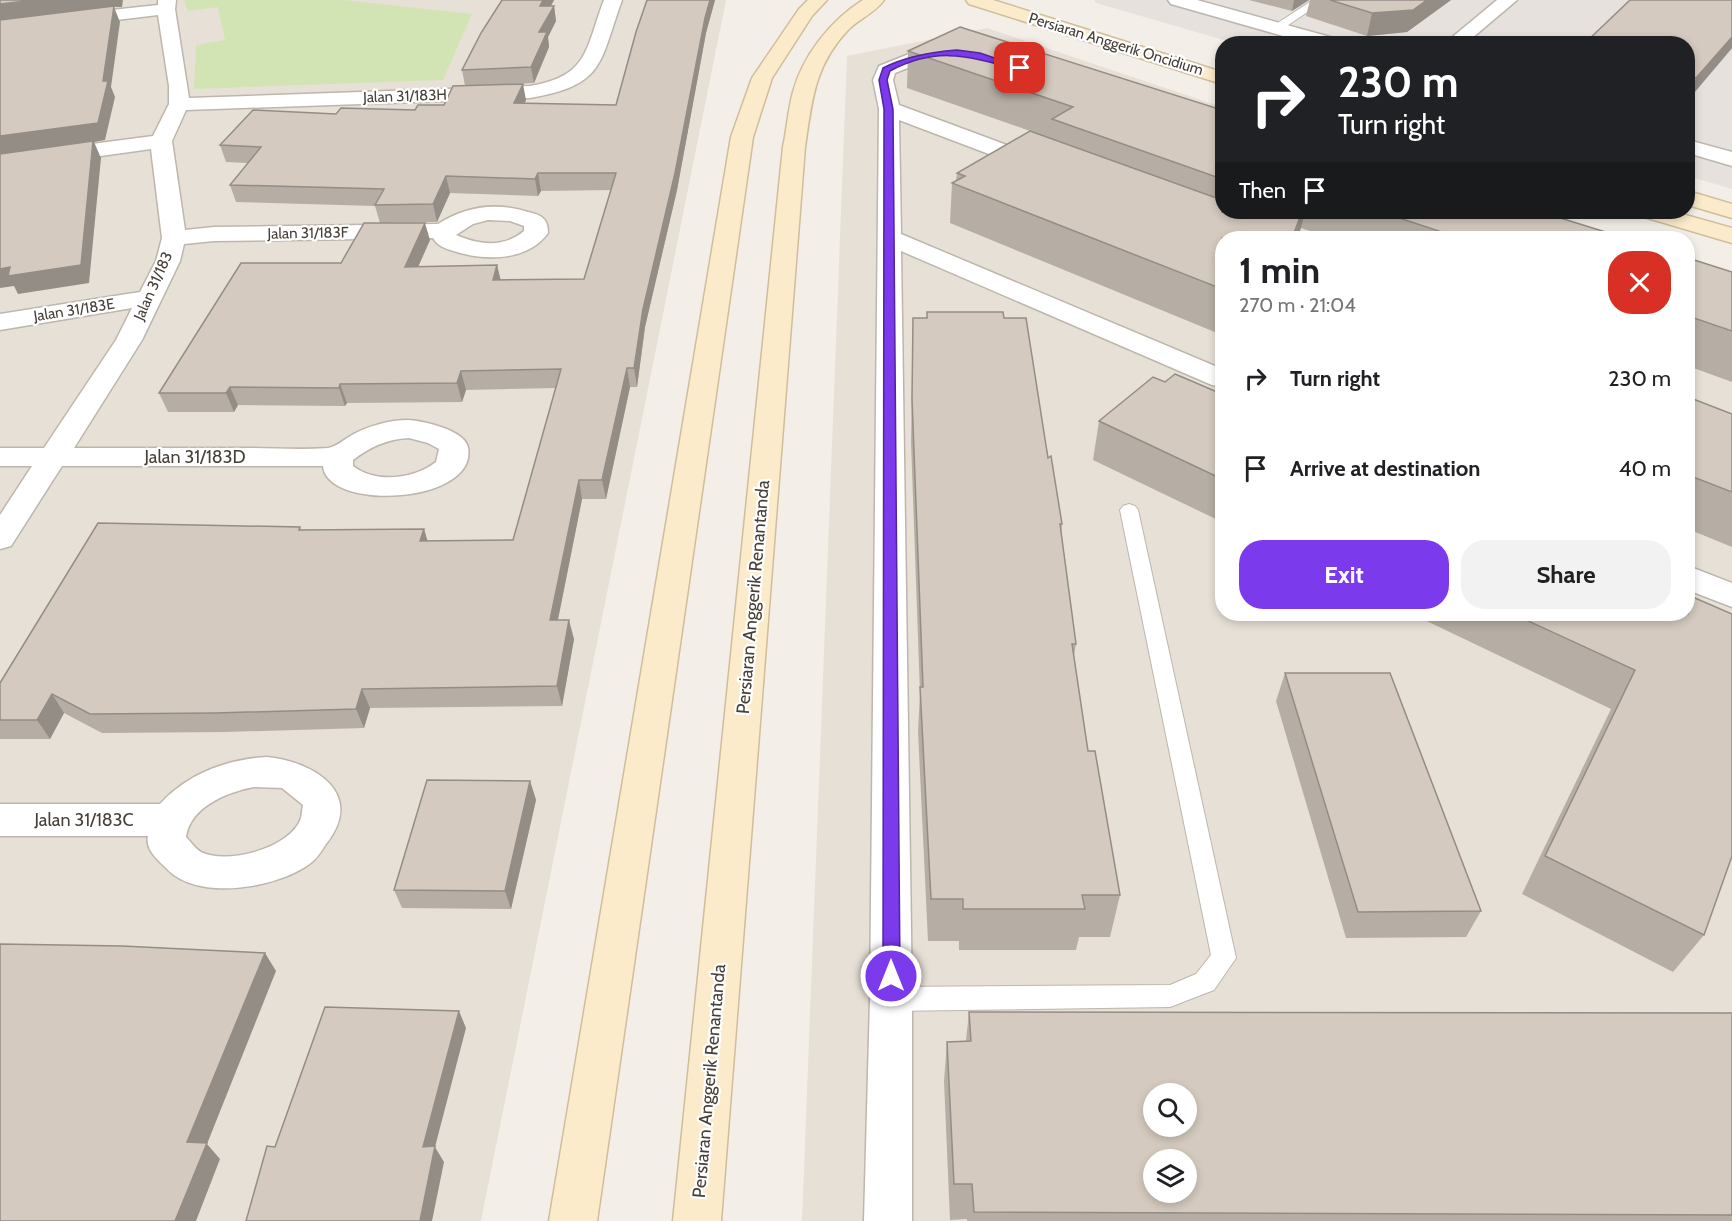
<!DOCTYPE html>
<html lang="en">
<head>
<meta charset="utf-8">
<style>
  :root { --surface:#fff; --page:#f2f2f2; --text:#202124; --muted:#757577; --accent:#7c3aed }
  body { margin:0; font-family:Cabin,sans-serif; background:var(--page); color:var(--text); height:100vh; display:flex; flex-direction:column; font-size:22px; white-space:nowrap }
  * { box-sizing:border-box; margin:0 }
  p { font-size:20px; color:var(--muted) }
  .icon { flex:none; width:33px; height:33px; fill:none; stroke:currentColor; stroke-width:2; stroke-linecap:round; stroke-linejoin:round }
  .map { position:relative; flex:1; overflow:hidden }
  .sheet { position:absolute; left:1215px; top:231px; width:480px; height:390px; display:flex; flex-direction:column; background:var(--surface); border-radius:24px; box-shadow:0 3px 9px #0003 }
  .sheet>* { flex:none }
  .top-card { position:absolute; left:1215px; top:36px; width:480px; height:183px; border-radius:24px; box-shadow:0 3px 9px #0003; background:#202124; color:#fff; overflow:hidden }
  .buttons { position:absolute; left:1143px; top:1083px; display:grid; gap:12px }
  .buttons a { display:grid; place-items:center; width:54px; height:54px; border-radius:50%; background:var(--surface); box-shadow:0 3px 9px #0003; font-size:30px }
  .pin { position:absolute; display:grid; place-items:center; width:51px; height:51px; color:#fff; margin:-26px; border-radius:12px; box-shadow:0 3px 9px #0006 }
  .me { position:absolute; width:66px; margin:-33px; rotate:0deg; stroke-linejoin:round; filter:drop-shadow(0 0 4px #0008) }
  .turn { display:flex; align-items:center; gap:21px; height:126px; padding:0 24px; font-size:27px }
  .turn .icon { width:78px; height:78px; stroke-width:2.5 }
  .turn b { display:block; font-size:42px; line-height:51px }
  .then { display:flex; align-items:center; height:57px; padding:0 24px; background:#0003; gap:12px; font-size:22px }
  .round { display:grid; place-items:center; flex:none; width:63px; height:63px; border-radius:24px; background:var(--page) }
  .headline { display:flex; align-items:center; justify-content:space-between; height:102px; padding:0 24px }
  h1 { font-size:36px; font-weight:700; line-height:45px }
  .action { display:flex; gap:12px; margin-top:auto; padding:12px 24px }
  .action a { flex:1; height:69px; border-radius:24px; background:var(--accent); color:#fff; font-size:24px; font-weight:700; line-height:69px; text-align:center }
  .action a+a { background:var(--page); color:var(--text) }
  ul { padding:0; list-style:none }
  li { display:flex; align-items:center; gap:18px; height:90px; padding:0 24px }
  li div { flex:1 }
  li b { display:block; font-size:22px }
  li em { font-style:normal }
  .map>svg:first-child { display:block }
</style>
</head>
<body>
<div class="map">
<svg width="1732" height="1221" viewBox="0 0 1732 1221">
  <rect width="100%" height="100%" fill="#f3efe8"/>
  <g fill="#e7e0d7" fill-rule="evenodd">
    <polygon points="0,0 726,0 481,1221 0,1221"/>
    <path d="M987,28L1222,107V212L1615,238H1222V614H1688V263L1732,278V1221H802L847,56ZM1154,1094H1186V1126H1154ZM1154,1160H1186V1192H1154Z"/>
  </g>
  <polygon fill="#e6e1dd" points="1094,0 1732,0 1732,189 1688,176 1688,44 1234,43 1096,3"/>
  <polygon fill="#d3e4b4" points="184,0 344,0 472,14 443,80 194,89 196,45 225,40 218,7 188,11"/>
  <g fill="none" stroke-linecap="round" stroke-linejoin="round">
    <defs>
      <g id="lane">
        <polygon points="1313,0 1325,0 1281,30 1273,30 1273,26"/>
        <polygon points="1129,504 1135,506 1138,510 1236,958 1214,990 1170,1007 891,1011 882,1007 878,999 882,991 891,987 1170,985 1196,974 1211,955 1120,510 1123,506"/>
      </g>
      <g id="street">
        <path d="M158,0H176L175,9L189,98L530,86C589,76 585,50 604,0H622C599,64 605,85 530,98L186,110L172,141L185,230L214,227L438,224C466,206 497,202 528,212C542,215 548,219 548,233C528,261 486,261 457,252C447,249 438,247 433,238L214,241L184,244L180,261L142,340L74,448C131,448 189,448 246,448C273,448 301,450 328,448C336,447 345,439 352,435C368,426 390,420 408,420C424,421 464,430 468,447C479,504 327,512 323,466H62L11,546L0,549V515L32,466H0V448H44L116,340L132,308L0,330V314L140,292L156,261L162,238L151,149L0,170V156L153,136L169,104V86L158,15L0,34V22L158,5ZM488,220L510,221L524,226V231C504,248 479,245 456,235L473,224ZM409,438L428,443L439,449L436,462C414,479 376,484 353,466V460C370,447 387,439 409,438Z"/>
        <polygon points="1168,0 1197,0 1341,40 1343,44 1311,44 1171,4"/>
        <polygon points="1497,0 1517,0 1465,44 1444,44"/>
        <polygon points="953,46 960,48 963,52 960,56 920,63 895,73 893,80 899,105 1047,160 1050,165 1047,170 1039,172 1031,170 899,120 901,234 1222,369 1222,387 1212,385 901,251 912,999 912,1221 864,1221 870,999 879,109 873,80 879,66 909,54"/>
        <polygon points="1688,140 1732,152 1732,166 1688,153"/>
        <polygon points="1688,566 1732,583 1732,607 1688,590"/>
        <path d="M267,757C315,762 366,794 326,844C322,850 318,857 312,862C280,888 198,902 167,869C158,860 145,850 148,836H0V804H160C187,774 227,759 267,757ZM254,787L282,788L303,805C302,809 302,814 301,818C291,848 229,864 203,853C196,850 191,842 186,837C190,807 227,792 254,787Z"/>
      </g>
      <g id="secondary">
        <polygon points="808,0 827,0 812,16 772,78 753,137 597,1221 549,1221 731,137 752,78 799,9"/>
        <path d="M863,0H884C876,12 859,19 848,30C814,66 812,101 805,147L721,1221H673L783,147C787,129 788,110 793,92C803,55 831,20 863,0Z"/>
        <polygon points="966,0 993,0 1222,72 1222,84 969,4"/>
        <polygon points="1688,191 1732,204 1732,218 1688,205"/>
        <polygon points="1641,212 1675,212 1732,228 1732,243 1644,217"/>
      </g>
    </defs>
    <use href="#lane" stroke="#beb6ac" stroke-width="2"/>
    <use href="#street" stroke="#beb6ac" stroke-width="3"/>
    <use href="#secondary" stroke="#d0bd9b" stroke-width="3"/>
    <use href="#lane" fill="#fff" fill-rule="evenodd"/>
    <use href="#street" fill="#fff" fill-rule="evenodd"/>
    <use href="#secondary" fill="#fbebcb" fill-rule="evenodd"/>
  </g>
  <g fill="#b6aea4">
    <polygon points="502,0 554,0 551,6 554,6 556,21 548,37 549,47 534,83 466,86 526,100 525,103 616,105 647,0 715,0 706,33 677,190 645,327 637,387 630,387 606,499 582,499 558,620 574,639 562,706 370,708 364,728 225,732 102,733 64,713 50,739 0,739 0,683 300,527 301,530 424,529 427,541 513,540 556,388 466,390 462,402 347,403 345,406 238,405 234,412 168,412 159,393 341,263 430,240 418,267 497,265 501,280 584,279 611,190 541,191 538,196 450,193 437,222 380,223 375,206 236,202 230,185 248,163 226,162 220,145 336,114 415,110 444,105 465,86 462,70"/>
    <polygon points="1249,0 1309,0 1292,11"/>
    <polygon points="1310,0 1451,0 1407,32 1367,36 1306,16"/>
    <polygon points="1732,0 1732,48 1688,100 1688,44"/>
    <polygon points="908,51 1222,110 1222,212 1541,212 1625,238 1331,238 1301,228 1222,238 1222,335 950,223 952,183 956,181 957,173 1030,131 907,88"/>
    <polygon points="1688,258 1732,272 1732,382 1688,366"/>
    <polygon points="927,312 1004,318 1048,458 1062,524 1061,534 1076,644 1074,656 1088,751 1120,895 1110,937 1079,937 1076,950 959,950 959,941 928,941 918,731 920,693 911,443 913,318 927,318"/>
    <polygon points="1165,382 1222,394 1222,522 1093,460 1099,421"/>
    <polygon points="1688,397 1732,414 1732,547 1688,529"/>
    <polygon points="1412,614 1688,614 1704,935 1673,972 1522,894 1611,709"/>
    <polygon points="1285,673 1481,911 1466,937 1346,938 1276,701"/>
    <polygon points="530,781 536,800 511,909 402,908 394,890"/>
    <polygon points="969,1012 1732,1013 1732,1221 967,1221 967,1219 950,1220 944,1081 947,1042 966,1041"/>
  </g>
  <g fill="#948d86">
    <polygon points="35,0 123,0 122,7 114,7 120,22 111,87 115,97 105,140 94,142 101,158 89,283 18,294 14,286 0,288 0,4"/>
    <polygon points="543,0 554,0 542,21 540,6"/>
    <polygon points="710,0 715,0 706,33 677,190 645,327 637,387 634,368 643,309 705,18"/>
    <polygon points="1294,0 1309,0 1292,11"/>
    <polygon points="1427,0 1451,0 1407,32 1367,36 1372,13"/>
    <polygon points="554,6 556,21 548,37 549,47 534,83 531,67 539,32"/>
    <polygon points="1732,37 1732,48 1688,100 1696,78"/>
    <polygon points="523,84 526,100 517,120 514,103"/>
    <polygon points="538,173 541,191 538,196 535,179"/>
    <polygon points="446,176 450,193 437,222 433,204"/>
    <polygon points="1302,212 1305,212 1301,228 1297,238 1292,238"/>
    <polygon points="425,223 430,240 410,285 405,267"/>
    <polygon points="497,265 501,283 493,280"/>
    <polygon points="627,368 630,387 606,499 602,480"/>
    <polygon points="461,371 466,390 462,402 457,383"/>
    <polygon points="340,384 347,403 345,406 339,388"/>
    <polygon points="230,387 238,405 234,412 226,393"/>
    <polygon points="579,480 582,499 554,639 550,620"/>
    <polygon points="424,529 430,549 420,541"/>
    <polygon points="569,620 574,639 562,706 557,686"/>
    <polygon points="362,689 370,708 364,728 356,709"/>
    <polygon points="52,694 64,713 50,739 37,720"/>
    <polygon points="530,781 536,800 511,909 505,891"/>
    <polygon points="265,953 276,971 207,1144 220,1159 196,1221 175,1221 187,1142"/>
    <polygon points="459,1011 466,1028 435,1147 444,1162 432,1221 420,1221 423,1147"/>
  </g>
  <g fill="#d4cabf" stroke="#948d86" stroke-width="1.5" fill-rule="evenodd">
    <polygon points="0,0 35,0 0,4"/>
    <polygon points="502,0 543,0 540,6 554,6 539,32 547,32 531,67 462,70 481,33"/>
    <polygon points="647,0 710,0 705,18 675,173 643,309 634,368 627,368 602,480 579,480 550,620 569,620 557,686 362,689 356,709 215,713 90,714 52,694 37,720 0,720 0,683 98,523 300,527 299,530 424,529 420,541 513,540 561,369 461,371 457,383 340,384 339,388 230,387 226,393 159,393 241,263 341,263 364,223 425,223 405,267 497,265 493,280 584,279 616,173 538,173 535,179 446,176 433,204 375,205 384,189 230,185 261,147 220,145 253,110 336,114 341,108 415,110 418,105 444,105 453,86 523,84 514,103 616,105 636,32"/>
    <polygon points="1330,0 1427,0 1413,10 1372,13"/>
    <polygon points="1630,0 1732,0 1732,37 1696,78 1688,76 1688,44 1584,44"/>
    <polygon points="114,6 103,81 108,81 98,123 0,136 0,20"/>
    <polygon points="960,27 1222,110 1222,179 1052,119 1073,107 908,51"/>
    <polygon points="1030,131 1222,200 1222,212 1302,212 1292,238 1222,238 1222,289 952,183 965,176 957,173"/>
    <polygon points="93,141 81,265 8,276 10,267 0,269 0,154"/>
    <polygon points="1381,212 1541,212 1625,238 1460,238"/>
    <polygon points="1688,258 1732,272 1732,331 1688,316"/>
    <polygon points="927,312 1003,312 1004,318 1026,318 1048,458 1051,456 1062,524 1060,524 1076,644 1072,644 1088,751 1095,751 1120,895 1082,895 1085,909 963,909 963,899 931,899 920,687 923,687 912,399 913,318 927,318"/>
    <polygon points="1175,374 1222,394 1222,479 1099,421 1153,377 1165,382"/>
    <polygon points="1688,397 1732,414 1732,492 1688,475"/>
    <polygon points="1688,595 1732,614 1732,856 1704,935 1545,856 1635,670 1513,614 1688,614"/>
    <polygon points="1285,673 1390,673 1481,911 1358,912"/>
    <polygon points="427,780 530,781 505,891 394,890"/>
    <polygon points="0,944 122,946 265,953 187,1142 207,1143 175,1221 0,1221"/>
    <polygon points="325,1007 459,1011 423,1147 435,1146 420,1221 246,1221 267,1146 275,1147"/>
    <path d="M969,1012L1732,1013V1215L974,1212L972,1184H954L947,1042L971,1041ZM1154,1094H1186V1126H1154ZM1154,1160H1186V1192H1154Z"/>
  </g>
  <path fill="#7c3aed" stroke="#51269a" stroke-width="1.5" d="M957,50L980,53L1024,68L1020,70C970,57 939,45 890,71L887,80L893,109L900,976L897,981L891,983L885,981L883,976L884,109L879,80L883,68C906,56 932,52 957,50Z"/>
  <g text-anchor="middle" dominant-baseline="central" stroke-width="4.5" stroke-linejoin="round" paint-order="stroke">
    <g font-size="15" fill="#463f37" stroke="#fff">
      <text transform="translate(1116 44) rotate(17)">Persiaran Anggerik Oncidium</text>
      <text transform="translate(405 96) rotate(-2)">Jalan 31/183H</text>
      <text transform="translate(308 233) rotate(-1)">Jalan 31/183F</text>
      <text transform="translate(153 286) rotate(-66)">Jalan 31/183</text>
      <text transform="translate(74 310) rotate(-9)">Jalan 31/183E</text>
    </g>
    <g font-size="18" fill="#463f37" stroke="#fff">
      <text x="195" y="457">Jalan 31/183D</text>
      <text transform="translate(753 597) rotate(-85)">Persiaran Anggerik Renantanda</text>
      <text x="84" y="820">Jalan 31/183C</text>
      <text transform="translate(709 1081) rotate(-85)">Persiaran Anggerik Renantanda</text>
    </g>
  </g>
</svg>
<div class="buttons">
<a><svg class="icon" aria-label="search" viewBox="0 0 24 24"><circle cx="10" cy="10" r="6"/><path d="M15 15l6 6"/></svg></a>
<a><svg class="icon" aria-label="layers" viewBox="0 0 24 24"><path d="M12 4l9 5-9 5-9-5zM3 14l9 5 9-5"/></svg></a>
</div>
<div class="pin" style="left:1020px;top:68px;background:#d93025"><svg class="icon" aria-label="arrive" viewBox="0 0 24 24"><path d="M6 21V4h12l-3 4 3 4H6"/></svg></div>
<svg class="me" style="left:891px;top:976px" viewBox="-20 -20 40 40"><circle r="17" fill="#7c3aed" stroke="#fff" stroke-width="3"/><path d="M0-11L8 9 0 5-8 9z" fill="#fff"/></svg>
<div class="top-card">
<div class="turn"><svg class="icon" aria-label="right" viewBox="0 0 24 24"><path d="M7 20v-9h11M14 6l5 5-5 5"/></svg><div><b>230 m</b>Turn right</div></div>
<div class="then">Then<svg class="icon" aria-label="arrive" viewBox="0 0 24 24"><path d="M6 21V4h12l-3 4 3 4H6"/></svg></div>
</div>
<section class="sheet">
<div class="headline"><div><h1>1 min</h1><p>270 m · 21:04</p></div><a class="round" style="background:#d93025;color:#fff"><svg class="icon" aria-label="close" viewBox="0 0 24 24"><path d="M6 6l12 12M18 6L6 18"/></svg></a></div>
<ul>
<li><svg class="icon" aria-label="right" viewBox="0 0 24 24"><path d="M7 20v-9h11M14 6l5 5-5 5"/></svg><div><b>Turn right</b></div><em>230 m</em></li>
<li><svg class="icon" aria-label="arrive" viewBox="0 0 24 24"><path d="M6 21V4h12l-3 4 3 4H6"/></svg><div><b>Arrive at destination</b></div><em>40 m</em></li>
</ul>
<div class="action"><a>Exit</a><a>Share</a></div>
</section>
</div>
</body>
</html>
